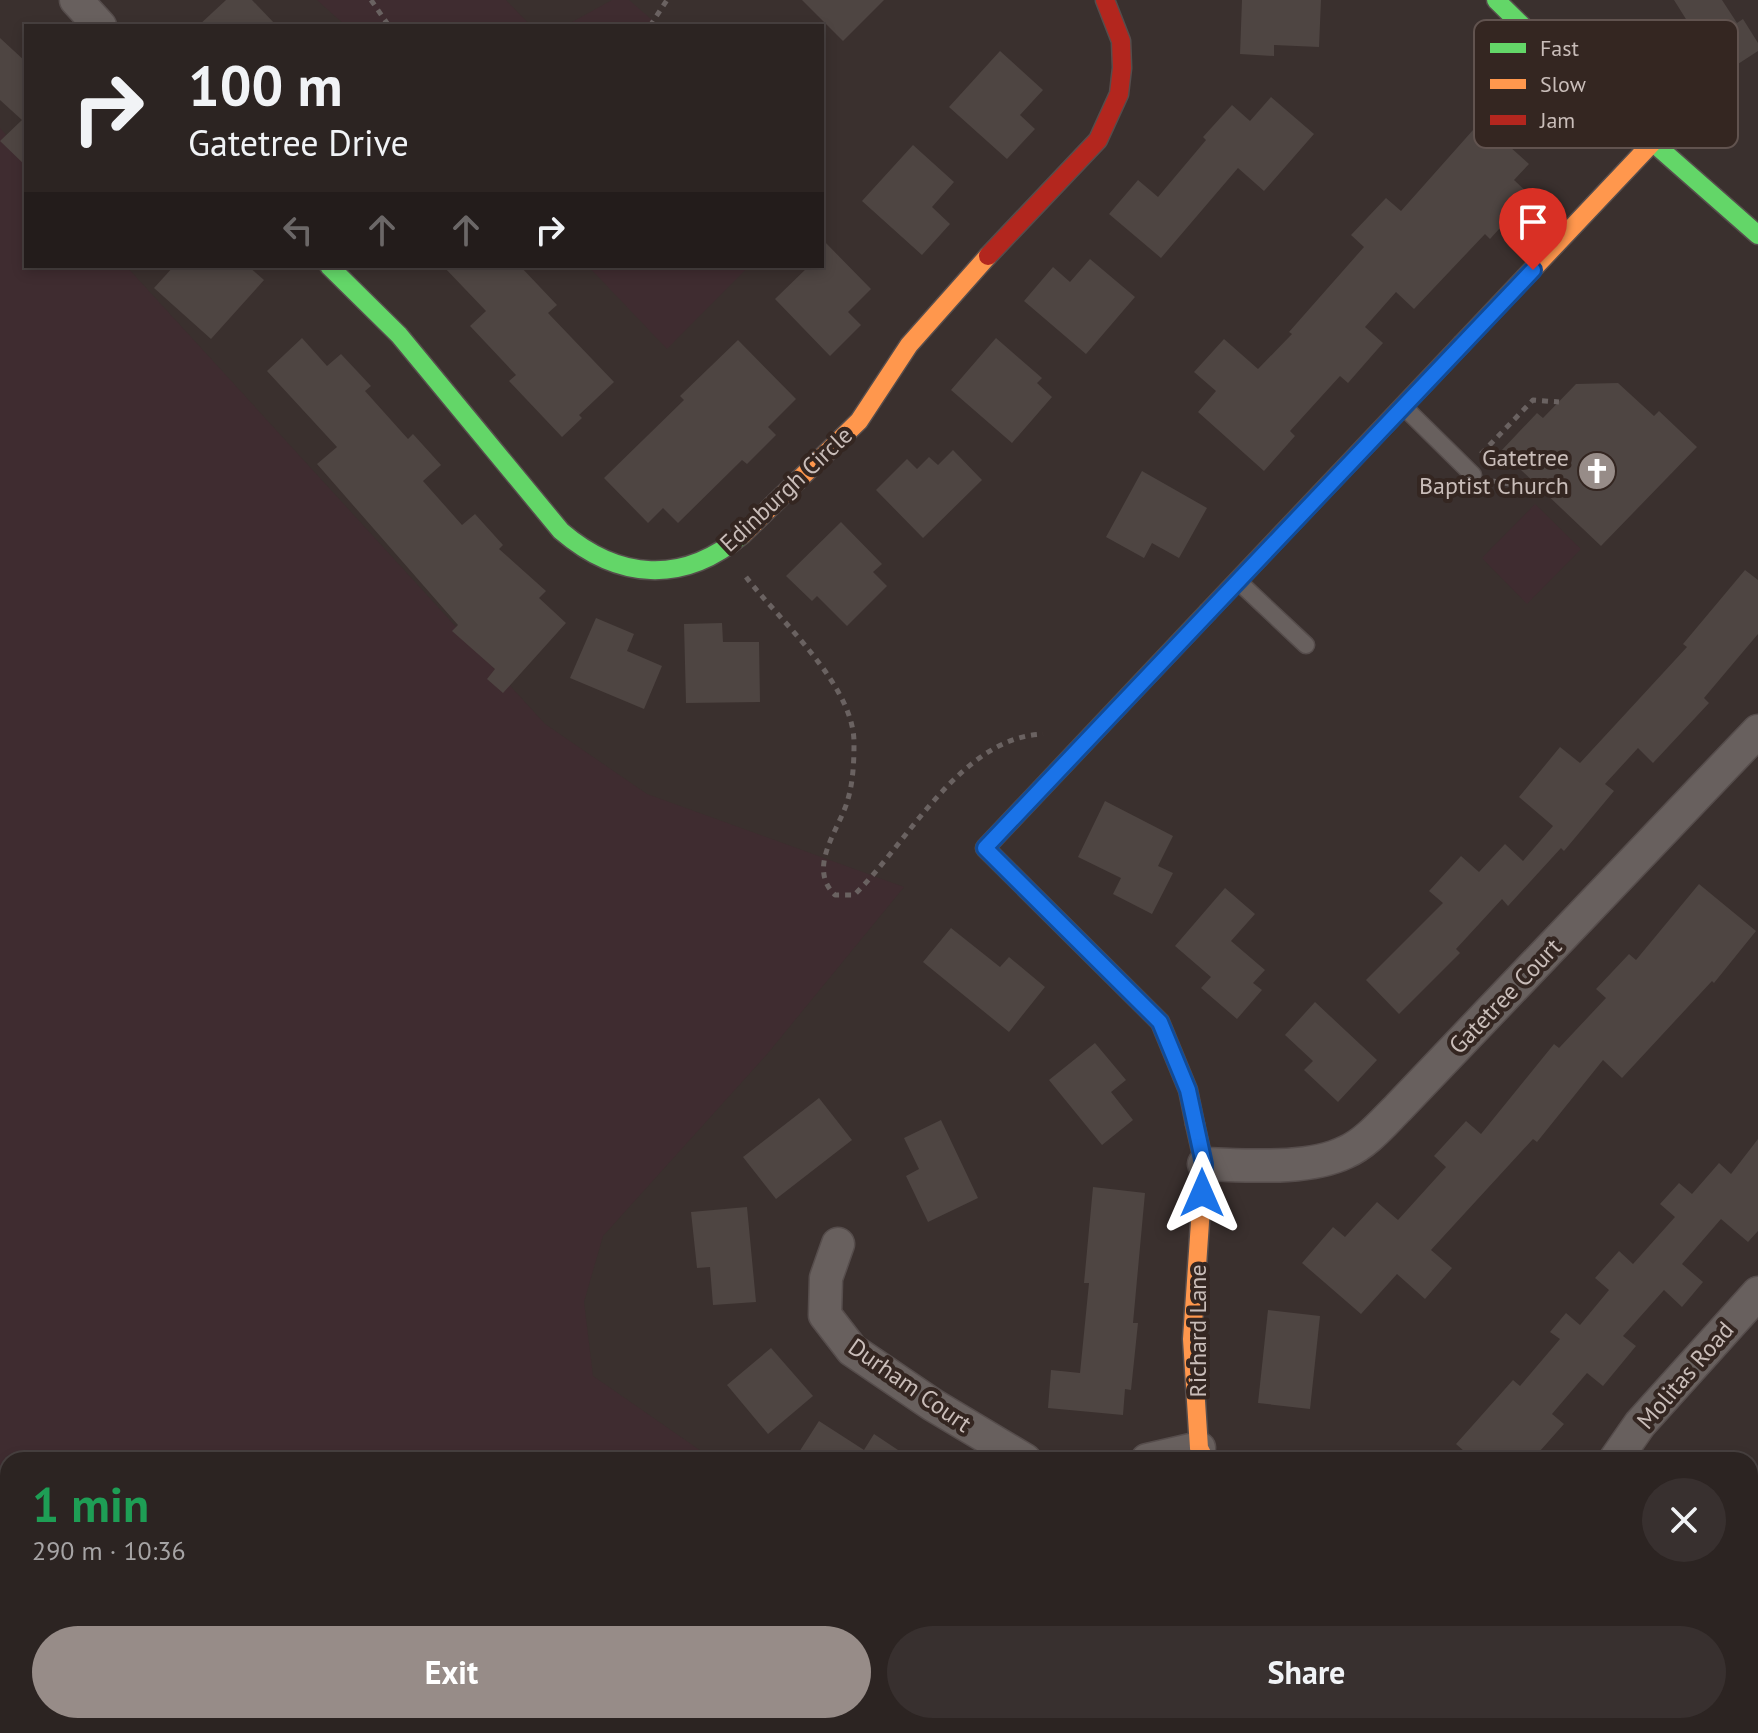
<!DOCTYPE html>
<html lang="en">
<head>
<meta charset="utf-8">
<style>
  :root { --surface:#2c2422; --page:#38302f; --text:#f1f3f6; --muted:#a6a4a5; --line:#484140; --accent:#978c88 }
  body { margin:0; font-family:"PT Sans",sans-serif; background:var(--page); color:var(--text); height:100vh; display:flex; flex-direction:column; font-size:30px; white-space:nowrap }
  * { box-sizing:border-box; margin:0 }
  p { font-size:26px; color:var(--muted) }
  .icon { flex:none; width:44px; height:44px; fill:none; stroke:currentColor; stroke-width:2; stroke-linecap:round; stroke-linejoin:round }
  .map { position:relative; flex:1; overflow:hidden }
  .side { position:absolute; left:0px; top:1452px; width:1758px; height:282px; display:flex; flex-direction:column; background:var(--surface); border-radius:24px 24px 0 0; box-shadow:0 4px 12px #0003,0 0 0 2px var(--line) }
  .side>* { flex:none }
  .guide { position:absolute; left:24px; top:24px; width:800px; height:244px; border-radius:0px; box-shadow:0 4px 12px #0003,0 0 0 2px var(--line); background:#2c2422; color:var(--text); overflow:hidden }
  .pin { position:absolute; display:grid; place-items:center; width:68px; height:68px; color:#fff; margin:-82px -34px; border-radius:50% 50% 50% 0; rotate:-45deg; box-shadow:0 0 8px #0007 }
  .pin .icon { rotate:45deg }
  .me { position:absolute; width:88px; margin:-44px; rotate:0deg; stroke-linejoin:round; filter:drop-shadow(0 0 6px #0008) }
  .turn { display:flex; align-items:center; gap:28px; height:168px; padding:0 32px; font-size:36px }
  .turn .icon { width:104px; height:104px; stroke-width:2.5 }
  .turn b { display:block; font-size:56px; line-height:68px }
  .lanes { display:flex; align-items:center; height:76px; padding:0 32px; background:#0003; justify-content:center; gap:40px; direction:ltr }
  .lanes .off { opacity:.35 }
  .round { display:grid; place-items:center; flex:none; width:84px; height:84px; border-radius:42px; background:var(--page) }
  .head { display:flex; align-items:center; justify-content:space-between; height:136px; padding:0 32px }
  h1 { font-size:48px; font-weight:700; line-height:60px; color:#1e9e55 }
  .primary-button { display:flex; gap:16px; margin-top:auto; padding:16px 32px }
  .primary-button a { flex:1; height:92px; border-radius:48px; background:var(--accent); color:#fff; font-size:32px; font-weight:700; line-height:92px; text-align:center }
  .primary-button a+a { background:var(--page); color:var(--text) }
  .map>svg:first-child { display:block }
</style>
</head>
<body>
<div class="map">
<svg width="1758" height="1733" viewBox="0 0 1758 1733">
  <rect width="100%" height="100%" fill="#3a302e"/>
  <g fill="#3f2c30">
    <polygon points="317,0 506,0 531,26 346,26"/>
    <polygon points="612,0 629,0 659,26 565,26"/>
    <polygon points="0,128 26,157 26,266 126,266 545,724 647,794 904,887 768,1053 603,1236 584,1302 593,1376 714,1460 8,1460 8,1726 1104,1726 1114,1733 0,1733"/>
    <polygon points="588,266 749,266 667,349"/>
    <polygon points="1535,504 1581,549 1527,604 1482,558"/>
  </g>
  <g fill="#4e4542">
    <polygon points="226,0 252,0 277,26 198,26"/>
    <polygon points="802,0 884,0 843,41"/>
    <polygon points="1242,0 1321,0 1319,47 1274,45 1274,56 1240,54"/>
    <polygon points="1674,0 1722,0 1737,23 1743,19 1758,43 1758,51 1721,75"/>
    <polygon points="0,38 26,62 26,166 0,141 22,120 0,100"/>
    <polygon points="1000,51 1043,90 1020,115 1035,129 1007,159 949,107"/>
    <polygon points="1271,97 1314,134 1264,191 1238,168 1161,258 1109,214 1138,180 1158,197 1206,140 1203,137 1232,105 1250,121"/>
    <polygon points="1481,121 1529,164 1514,180 1530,195 1490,239 1485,234 1414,309 1396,292 1365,327 1383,343 1348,383 1340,376 1290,431 1295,436 1264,471 1198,412 1216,391 1194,372 1224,339 1258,369 1292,334 1289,332 1364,247 1351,235 1386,198 1401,211"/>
    <polygon points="913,145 954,182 932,207 950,224 922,255 862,201"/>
    <polygon points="822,239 871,289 848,312 861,325 830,356 775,299 809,266 822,266"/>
    <polygon points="1090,259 1135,297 1086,354 1024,301 1053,267 1070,282"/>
    <polygon points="174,266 248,266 264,280 211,339 154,288"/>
    <polygon points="443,266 520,266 557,305 548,313 614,382 579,415 582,418 562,437 509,381 516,375 470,326 486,311"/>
    <polygon points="302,338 327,366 341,354 371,386 365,391 408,439 413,434 441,465 423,481 462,525 475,514 503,545 499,549 546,591 539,598 566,623 503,693 487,679 495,669 452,631 458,625 317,464 337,447 267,371"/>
    <polygon points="996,338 1042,378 1037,383 1052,397 1012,443 951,390"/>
    <polygon points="738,340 796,399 768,427 776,435 747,464 742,460 678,523 663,508 648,523 604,478 684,400 680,396"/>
    <polygon points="1618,383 1654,416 1659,411 1697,447 1601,546 1501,451 1537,413 1543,418 1576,384"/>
    <polygon points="953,450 982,480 923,538 876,490 907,459 917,469 929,457 938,465"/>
    <polygon points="1142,471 1207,508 1179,558 1152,543 1144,558 1106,537"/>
    <polygon points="841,522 882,564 873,572 887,586 847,626 817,596 812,601 786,576"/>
    <polygon points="1745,570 1758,580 1758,634 1704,698 1709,703 1653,763 1638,748 1605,784 1614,791 1564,851 1561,848 1508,906 1502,899 1456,949 1460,953 1399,1014 1366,980 1443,903 1429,891 1461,856 1479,872 1505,844 1523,861 1553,826 1519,797 1560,747 1580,763 1687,647 1683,644"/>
    <polygon points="596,618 634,634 627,651 662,666 644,709 570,678"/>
    <polygon points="722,623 723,642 759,642 760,702 686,703 684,624"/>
    <polygon points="1105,801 1173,836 1158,866 1173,873 1152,914 1113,894 1121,878 1078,857"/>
    <polygon points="1699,884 1756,931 1714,983 1712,981 1622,1078 1603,1060 1537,1142 1533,1139 1431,1250 1452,1268 1425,1299 1397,1274 1361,1314 1302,1263 1333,1227 1345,1237 1377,1202 1398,1220 1446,1167 1434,1156 1466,1121 1481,1134 1554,1044 1559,1048 1606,998 1596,989 1629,954 1636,960"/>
    <polygon points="1225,888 1255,914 1231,941 1265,970 1253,983 1262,990 1237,1019 1201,988 1211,977 1175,946"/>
    <polygon points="951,928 1000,967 1009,957 1045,987 1009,1032 923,962"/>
    <polygon points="1315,1002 1377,1060 1338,1102 1304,1070 1313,1061 1285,1035"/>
    <polygon points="1095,1043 1126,1080 1111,1092 1133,1120 1102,1145 1049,1080"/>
    <polygon points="819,1098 852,1140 776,1199 743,1157"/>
    <polygon points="941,1120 978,1198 928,1222 906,1176 919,1169 904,1138"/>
    <polygon points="1758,1139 1758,1231 1748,1242 1721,1219 1682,1264 1703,1282 1682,1307 1664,1290 1623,1336 1636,1346 1603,1386 1587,1373 1552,1414 1564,1424 1532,1460 1474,1460 1456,1444 1513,1380 1520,1386 1560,1339 1550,1332 1566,1313 1580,1325 1609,1290 1595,1278 1619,1251 1633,1264 1675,1217 1660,1204 1679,1183 1692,1194 1719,1163 1731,1174"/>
    <polygon points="1093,1187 1145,1193 1133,1323 1138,1323 1131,1390 1125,1389 1123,1415 1048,1408 1051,1370 1080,1373 1089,1283 1084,1283"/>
    <polygon points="747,1207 756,1302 713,1305 710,1267 697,1268 691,1212"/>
    <polygon points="1268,1310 1320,1316 1310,1409 1258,1403"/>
    <polygon points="771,1348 813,1396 768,1434 727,1385"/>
    <polygon points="819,1421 864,1450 874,1434 913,1460 794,1460"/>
  </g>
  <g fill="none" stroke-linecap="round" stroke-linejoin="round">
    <defs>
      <g id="lane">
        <polyline points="1405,408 1473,475"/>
        <polyline points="1240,583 1306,645"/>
      </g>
      <g id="street">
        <polyline points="76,0 100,26"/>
        <path d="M1204,1164C1246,1165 1307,1171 1346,1152C1366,1143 1382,1124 1398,1108L1758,731"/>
        <polyline points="838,1244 826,1278 825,1315 852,1350 933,1405 1025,1460"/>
        <polyline points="1147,1460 1199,1448"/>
        <polyline points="1615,1460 1640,1424 1758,1293"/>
        <polyline points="1470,1726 1480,1733"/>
        <polyline points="1377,1733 1383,1726"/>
      </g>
      <g id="fast">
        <polyline points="1496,0 1541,44 1758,235"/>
        <path d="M329,266L399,335L561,531C618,580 683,585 742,535"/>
        <polyline points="1195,1124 1188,1090 1160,1022 985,848 1208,612"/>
      </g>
      <g id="slow">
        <polyline points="1462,344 1653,142"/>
        <polyline points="742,535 859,421 909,345 988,256"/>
        <polyline points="1195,1124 1204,1164 1192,1339 1199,1448 1205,1460"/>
      </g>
      <g id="jam">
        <polyline points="988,256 1098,140 1119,94 1122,68 1121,41 1105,0"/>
        <polyline points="1208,612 1462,344"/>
      </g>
    </defs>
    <use href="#lane" stroke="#564d4c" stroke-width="19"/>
    <use href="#street" stroke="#564d4c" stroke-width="35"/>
    <use href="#fast" stroke="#564d4c" stroke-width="21"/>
    <use href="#slow" stroke="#564d4c" stroke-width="21"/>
    <use href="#jam" stroke="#564d4c" stroke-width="21"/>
    <g stroke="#6a6261" stroke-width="5" stroke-dasharray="6 6" stroke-linecap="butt">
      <polyline points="371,0 389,26"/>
      <polyline points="650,26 667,0"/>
      <polyline points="1481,454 1533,400 1559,402"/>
      <polyline points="1493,481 1542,490"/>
      <path d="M746,577C780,621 855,686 854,744C854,762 853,782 848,799C840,829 806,867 835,895H854C907,844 961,737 1043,734"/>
    </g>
    <use href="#lane" stroke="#68605e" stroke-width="16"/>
    <use href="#street" stroke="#68605e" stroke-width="32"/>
    <use href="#fast" stroke="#63d668" stroke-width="18"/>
    <use href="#slow" stroke="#ff974d" stroke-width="18"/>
    <use href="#jam" stroke="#b3261e" stroke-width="18"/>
  </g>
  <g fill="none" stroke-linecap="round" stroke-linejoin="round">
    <defs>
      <polyline id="route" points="1202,1193 1204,1164 1188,1090 1160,1022 985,848 1533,270"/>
    </defs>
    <use href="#route" stroke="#114b97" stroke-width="20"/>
    <use href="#route" stroke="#1a73e8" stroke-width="14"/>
  </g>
  <defs>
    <symbol id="church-disc" viewBox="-11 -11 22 22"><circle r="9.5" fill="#978c88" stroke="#342621"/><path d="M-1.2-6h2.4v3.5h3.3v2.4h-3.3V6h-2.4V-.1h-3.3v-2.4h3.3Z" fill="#fff"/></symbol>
  </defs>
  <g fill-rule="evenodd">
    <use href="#church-disc" x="1575" y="449" width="44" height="44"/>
  </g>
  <g text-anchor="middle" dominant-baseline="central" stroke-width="8" stroke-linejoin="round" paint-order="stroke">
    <g font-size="24" fill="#c9bdb9" stroke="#342621" text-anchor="end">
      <text x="1569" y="457">Gatetree<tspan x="1569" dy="28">Baptist Church</tspan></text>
    </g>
    <g font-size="24" fill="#c9bdb9" stroke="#342621">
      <text transform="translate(786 489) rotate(-43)">Edinburgh Circle</text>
      <text transform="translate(1505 996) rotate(-46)">Gatetree Court</text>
      <text transform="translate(1197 1331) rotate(-90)">Richard Lane</text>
      <text transform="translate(1685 1375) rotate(-49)">Molitas Road</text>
      <text transform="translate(910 1385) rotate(35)">Durham Court</text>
    </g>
  </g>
  <rect x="1474" y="20" width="264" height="128" rx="12" fill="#342621" stroke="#61534f" stroke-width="2"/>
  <rect x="1490" y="43" width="36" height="10" fill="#63d668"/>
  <rect x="1490" y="79" width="36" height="10" fill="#ff974d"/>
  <rect x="1490" y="115" width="36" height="10" fill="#b3261e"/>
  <g font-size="22" fill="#c9bdb9">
    <text x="1540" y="56">Fast</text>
    <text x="1540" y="92">Slow</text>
    <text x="1540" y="128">Jam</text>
  </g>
</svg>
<div class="pin" style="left:1533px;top:270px;background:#d93025"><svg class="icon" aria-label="arrive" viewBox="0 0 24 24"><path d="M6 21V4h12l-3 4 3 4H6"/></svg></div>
<svg class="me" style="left:1202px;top:1193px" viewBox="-20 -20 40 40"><path d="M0-17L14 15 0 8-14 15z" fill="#1a73e8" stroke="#fff" stroke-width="4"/></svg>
<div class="guide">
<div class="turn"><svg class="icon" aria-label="right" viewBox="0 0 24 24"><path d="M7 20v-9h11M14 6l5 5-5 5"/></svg><div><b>100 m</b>Gatetree Drive</div></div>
<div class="lanes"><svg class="icon off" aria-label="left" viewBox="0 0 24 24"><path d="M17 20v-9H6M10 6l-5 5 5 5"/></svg><svg class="icon off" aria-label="ahead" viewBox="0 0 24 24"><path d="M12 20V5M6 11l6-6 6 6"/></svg><svg class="icon off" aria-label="ahead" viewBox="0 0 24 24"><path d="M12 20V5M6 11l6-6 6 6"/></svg><svg class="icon" aria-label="right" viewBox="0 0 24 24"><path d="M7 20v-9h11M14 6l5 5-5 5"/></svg></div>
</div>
<section class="side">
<div class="head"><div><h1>1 min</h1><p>290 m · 10:36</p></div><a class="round"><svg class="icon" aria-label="close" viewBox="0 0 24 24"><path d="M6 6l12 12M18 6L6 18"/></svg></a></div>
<div class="primary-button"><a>Exit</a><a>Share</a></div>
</section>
</div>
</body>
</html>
